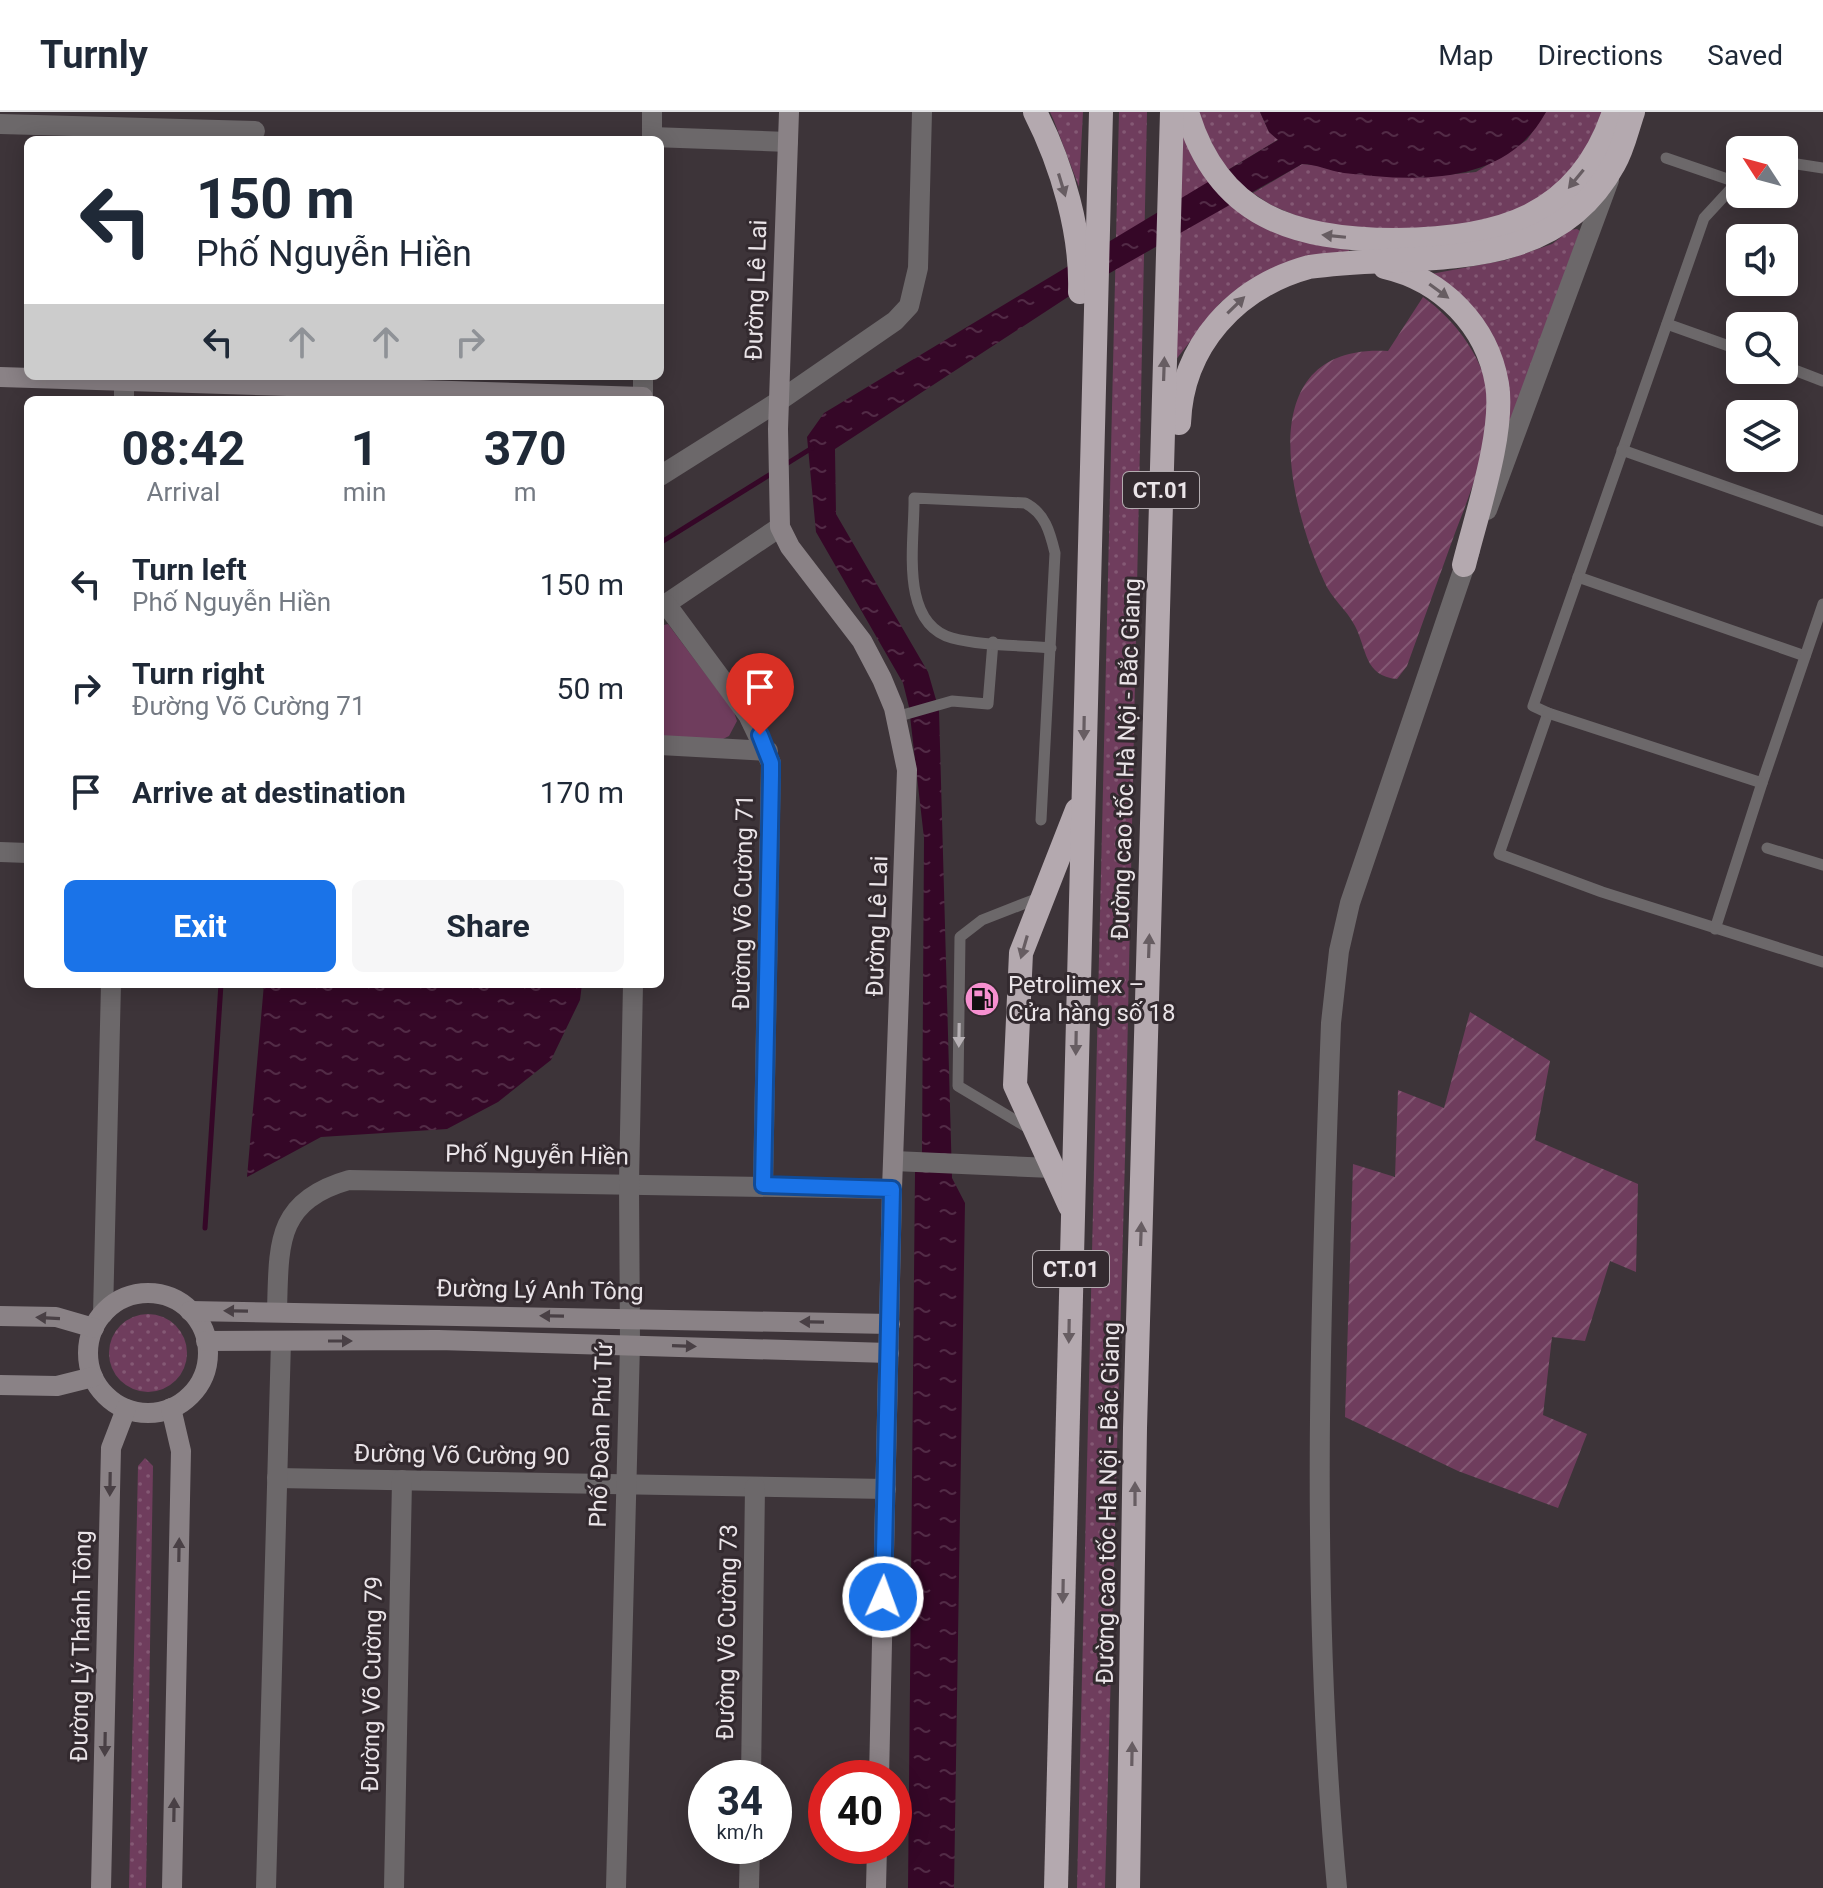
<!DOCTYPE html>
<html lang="en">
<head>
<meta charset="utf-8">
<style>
  :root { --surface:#fff; --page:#f6f6f7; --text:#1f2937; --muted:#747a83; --line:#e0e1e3; --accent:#1a73e8 }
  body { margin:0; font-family:Roboto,sans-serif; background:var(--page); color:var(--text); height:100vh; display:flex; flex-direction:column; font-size:30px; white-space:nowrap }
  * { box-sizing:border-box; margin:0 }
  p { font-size:26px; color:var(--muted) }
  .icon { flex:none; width:44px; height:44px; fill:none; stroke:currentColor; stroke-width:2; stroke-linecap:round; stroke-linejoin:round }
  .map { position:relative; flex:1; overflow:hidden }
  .side { position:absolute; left:24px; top:284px; width:640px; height:592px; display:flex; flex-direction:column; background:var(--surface); border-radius:12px; box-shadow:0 4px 20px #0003 }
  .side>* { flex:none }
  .hud { position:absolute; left:24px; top:24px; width:640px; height:244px; border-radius:12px; box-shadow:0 4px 20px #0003; background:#fff; color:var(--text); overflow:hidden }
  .needle { width:52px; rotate:306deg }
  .tools { position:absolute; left:1726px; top:24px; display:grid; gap:16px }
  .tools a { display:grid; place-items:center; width:72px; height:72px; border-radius:12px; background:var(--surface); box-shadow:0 4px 20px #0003; font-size:40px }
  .speed { position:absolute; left:688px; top:1648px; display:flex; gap:16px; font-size:40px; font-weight:700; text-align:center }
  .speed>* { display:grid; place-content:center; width:104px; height:104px; border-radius:50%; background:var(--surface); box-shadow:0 4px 20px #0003; line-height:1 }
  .speed small { font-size:20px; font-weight:400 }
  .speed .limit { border:12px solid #d22; background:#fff; color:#111 }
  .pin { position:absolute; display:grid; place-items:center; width:68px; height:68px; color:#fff; margin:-82px -34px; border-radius:50% 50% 50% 0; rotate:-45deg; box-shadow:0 0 8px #0007 }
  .pin .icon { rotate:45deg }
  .me { position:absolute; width:88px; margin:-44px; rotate:2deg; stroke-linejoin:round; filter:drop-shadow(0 0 6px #0008) }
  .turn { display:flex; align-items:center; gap:28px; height:168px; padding:0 40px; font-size:36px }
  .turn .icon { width:104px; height:104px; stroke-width:2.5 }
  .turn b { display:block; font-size:56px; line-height:68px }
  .lanes { display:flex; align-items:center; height:76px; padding:0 40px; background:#0003; justify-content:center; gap:40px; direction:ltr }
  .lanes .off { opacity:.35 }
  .eta { display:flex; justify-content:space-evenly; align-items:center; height:136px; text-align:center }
  .eta b { font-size:48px; font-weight:700; line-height:56px }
  .cta { display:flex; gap:16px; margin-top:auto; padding:16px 40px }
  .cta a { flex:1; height:92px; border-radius:12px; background:var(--accent); color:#fff; font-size:32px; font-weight:700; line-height:92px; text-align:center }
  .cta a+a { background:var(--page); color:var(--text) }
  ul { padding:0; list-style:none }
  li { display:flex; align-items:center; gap:24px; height:104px; padding:0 40px }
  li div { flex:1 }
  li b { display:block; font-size:30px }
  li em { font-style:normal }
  header { display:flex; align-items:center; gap:48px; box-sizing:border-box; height:112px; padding:0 40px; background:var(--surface); border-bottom:2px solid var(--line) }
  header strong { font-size:38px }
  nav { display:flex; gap:44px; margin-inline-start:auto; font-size:28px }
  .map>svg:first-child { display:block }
</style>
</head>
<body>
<header>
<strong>Turnly</strong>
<nav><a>Map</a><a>Directions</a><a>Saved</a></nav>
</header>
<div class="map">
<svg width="1823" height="1776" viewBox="0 0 1823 1776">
  <defs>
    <pattern id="grass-dots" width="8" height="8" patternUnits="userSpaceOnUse" patternTransform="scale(2)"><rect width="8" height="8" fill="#6f3d5d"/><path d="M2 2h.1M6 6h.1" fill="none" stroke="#845974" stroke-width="1.8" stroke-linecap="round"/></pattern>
    <pattern id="garden-furrows" width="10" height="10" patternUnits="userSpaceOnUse" patternTransform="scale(2)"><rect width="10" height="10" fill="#6f3d5d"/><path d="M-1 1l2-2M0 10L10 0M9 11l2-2" fill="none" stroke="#845974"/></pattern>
    <pattern id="water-ripples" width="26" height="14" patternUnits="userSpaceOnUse" patternTransform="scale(2)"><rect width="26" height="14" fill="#350727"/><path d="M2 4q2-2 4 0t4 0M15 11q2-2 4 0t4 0" fill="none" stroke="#522b46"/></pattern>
  </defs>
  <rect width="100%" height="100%" fill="#3d3439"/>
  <g fill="url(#grass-dots)">
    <polygon points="1050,0 1083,0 1079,75 1054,9"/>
    <polygon points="1119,0 1147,0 1125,1046 1105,1776 1077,1776"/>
    <polygon points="1196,0 1260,0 1269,20 1279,27 1226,59"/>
    <polygon points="1546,0 1603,0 1585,38 1562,71 1498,111 1401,122 1316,112 1271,93 1253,81 1302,52 1435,64 1476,60 1527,28"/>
    <polygon points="1177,6 1295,128 1349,138 1349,141 1238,177 1220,191 1171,254"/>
    <polygon points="1577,117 1580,119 1509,313 1505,265 1431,162 1506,148 1552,132 1570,118"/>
    <circle cx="148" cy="1241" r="39"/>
    <polygon points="145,1346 153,1354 146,1776 129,1776 138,1354"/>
  </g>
  <polygon fill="#6f3d5d" points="668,512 734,600 737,609 729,624 719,629 660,628 660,514"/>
  <g fill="url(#garden-furrows)">
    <path d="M1423,185C1456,208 1491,254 1489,297C1487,340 1470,382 1455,421C1439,465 1423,510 1407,554L1397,567C1364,564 1367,537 1355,514C1347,498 1331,486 1324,469C1288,390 1250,231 1388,239Z"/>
    <polygon points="1470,900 1550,949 1535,1028 1638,1072 1636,1160 1610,1149 1585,1229 1552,1225 1543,1303 1587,1322 1558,1396 1458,1359 1345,1305 1353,1052 1395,1065 1398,978 1444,996"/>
  </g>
  <g fill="url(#water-ripples)">
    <path d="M1260,0H1546C1506,74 1417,70 1344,61C1329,59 1316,52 1302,52L1071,183L835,337L836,402L928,560L939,598L952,1066L965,1091L954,1776H908L915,1060L922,1040L924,726L909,595L903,571L816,420L807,325L824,301L1278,28L1269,20Z"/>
    <polygon points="264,872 582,872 580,888 551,948 498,990 447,1017 321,1025 247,1065"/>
  </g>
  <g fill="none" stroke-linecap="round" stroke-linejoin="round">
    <g stroke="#350727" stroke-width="5">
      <polyline points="783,354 812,336"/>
      <polyline points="660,431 774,360"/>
      <polyline points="205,1116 221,872"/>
    </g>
    <g stroke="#6c686a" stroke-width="11">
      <polyline points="1666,46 1736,70"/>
      <polyline points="1784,50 1823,56"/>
      <polyline points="1740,67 1704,106 1533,594 1548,601 1499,742 1602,780 1823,850"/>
      <polyline points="1667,212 1740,238"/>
      <polyline points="1784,254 1823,269"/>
      <polyline points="1622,338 1823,409"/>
      <polyline points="1578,465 1805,544"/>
      <polyline points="1548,601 1762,671 1823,492"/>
      <polyline points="896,605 952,589 988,592 993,530"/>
      <path d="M1041,708L1055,441C1050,420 1045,401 1025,391L914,386C915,428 898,511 952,526C982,534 1020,533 1051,536"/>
      <polyline points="1767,736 1823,753"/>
      <polyline points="1715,817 1762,671"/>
      <polyline points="1030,1017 958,974 960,825 982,808 1041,785"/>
    </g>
    <g stroke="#6c686a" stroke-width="20">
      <polyline points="0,12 255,19"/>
      <polyline points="652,25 788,30"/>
      <polyline points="652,28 652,0"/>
      <polyline points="124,288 124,264"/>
      <polyline points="643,288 643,264"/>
      <polyline points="660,364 779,289 895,209 909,194 918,156 922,0"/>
      <polyline points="1487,398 1609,68"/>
      <polyline points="660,491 666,492 780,415"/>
      <polyline points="666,492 748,603 771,651 763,1073"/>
      <polyline points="660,633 768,639"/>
      <polyline points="0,740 28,741"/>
      <polyline points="894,1049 1052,1056"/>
      <path d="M277,1199C279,1133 275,1089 349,1068L892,1077"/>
      <polyline points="103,1202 111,872"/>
      <polyline points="277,1366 886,1377"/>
      <polyline points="751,1666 755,1375"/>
      <polyline points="266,1776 281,1229"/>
      <polyline points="394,1776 402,1368"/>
      <polyline points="616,1776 630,1232 629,1070 633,872"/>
      <polyline points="749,1776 750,1734"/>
      <path d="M1337,1776C1310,1489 1320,1199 1331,911L1339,839L1350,791L1470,438"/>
    </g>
    <g stroke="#8a8286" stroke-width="20">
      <polyline points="789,0 778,317 780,415 790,435 862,529 882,567 894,596 907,658 892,1077 879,1666"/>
      <polyline points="0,265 643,285"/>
      <circle cx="148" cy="1241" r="60"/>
      <polyline points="190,1199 890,1212"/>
      <polyline points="0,1204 56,1205 94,1216"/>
      <polyline points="206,1229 438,1228 889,1241"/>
      <polyline points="0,1273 57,1274 93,1265"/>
      <polyline points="171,1296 181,1339 172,1776"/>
      <polyline points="101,1776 111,1336 126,1297"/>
      <polyline points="876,1776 877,1734"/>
    </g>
    <g stroke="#b4a9af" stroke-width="24">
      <path d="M1035,0C1062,53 1082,121 1080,180"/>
      <path d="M1187,0C1218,105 1295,128 1396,128C1497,127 1579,106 1614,0"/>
      <path d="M1385,155C1442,168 1487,213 1497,272C1505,320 1476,404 1464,453"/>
      <path d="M1179,311C1182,233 1236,175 1309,155C1417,139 1551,168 1614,52C1623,37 1627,17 1633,0"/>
      <polyline points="1070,1094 1015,973 1021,841 1077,698"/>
      <polyline points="1056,1776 1101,0"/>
      <polyline points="1128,1776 1135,1316 1172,0"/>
    </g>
  </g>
  <defs><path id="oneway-solid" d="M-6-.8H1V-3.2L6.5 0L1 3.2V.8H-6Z" transform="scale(2)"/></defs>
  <g fill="#675d62">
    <use href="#oneway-solid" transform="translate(1576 67) rotate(129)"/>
    <use href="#oneway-solid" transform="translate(1062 73) rotate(73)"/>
    <use href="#oneway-solid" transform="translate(1334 124) rotate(-174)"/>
    <use href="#oneway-solid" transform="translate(1439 179) rotate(36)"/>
    <use href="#oneway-solid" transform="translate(1236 193) rotate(-44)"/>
    <use href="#oneway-solid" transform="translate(1164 257) rotate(-88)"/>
    <use href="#oneway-solid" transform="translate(1084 616) rotate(91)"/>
    <use href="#oneway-solid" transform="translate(1149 834) rotate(-88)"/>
    <use href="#oneway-solid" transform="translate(1024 835) rotate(106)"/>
    <use href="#oneway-solid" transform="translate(1076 931) rotate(91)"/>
    <use href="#oneway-solid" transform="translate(1141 1122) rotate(-88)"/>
    <use href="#oneway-solid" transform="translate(1069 1219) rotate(91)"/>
    <use href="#oneway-solid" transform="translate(1135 1382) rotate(-90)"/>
    <use href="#oneway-solid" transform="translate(1063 1479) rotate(91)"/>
    <use href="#oneway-solid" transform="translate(1132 1642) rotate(-89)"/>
  </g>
  <use fill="#b8b2b6" href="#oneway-solid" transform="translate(959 923) rotate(91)"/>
  <g fill="#494045">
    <use href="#oneway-solid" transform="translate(236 1199) rotate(-179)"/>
    <use href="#oneway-solid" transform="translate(552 1204) rotate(-179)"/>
    <use href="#oneway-solid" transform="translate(48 1206) rotate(-177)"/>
    <use href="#oneway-solid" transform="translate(812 1210) rotate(-179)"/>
    <use href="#oneway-solid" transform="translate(340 1229)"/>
    <use href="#oneway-solid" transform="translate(684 1234) rotate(2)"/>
    <use href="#oneway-solid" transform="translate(110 1372) rotate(91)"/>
    <use href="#oneway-solid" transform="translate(179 1438) rotate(-89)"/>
    <use href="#oneway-solid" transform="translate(105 1632) rotate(91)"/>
    <use href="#oneway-solid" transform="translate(174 1698) rotate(-89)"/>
  </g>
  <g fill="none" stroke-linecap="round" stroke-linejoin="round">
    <defs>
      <polyline id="route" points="760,623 771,651 771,664 763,1073 892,1077 883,1485"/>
    </defs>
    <use href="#route" stroke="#114b97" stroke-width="20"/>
    <use href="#route" stroke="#1a73e8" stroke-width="14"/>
  </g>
  <defs>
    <symbol id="fuel-disc" viewBox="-11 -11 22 22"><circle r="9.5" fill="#f690d0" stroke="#332a2f"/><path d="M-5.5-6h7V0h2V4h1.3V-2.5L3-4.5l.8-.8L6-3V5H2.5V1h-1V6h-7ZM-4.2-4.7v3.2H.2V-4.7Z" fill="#111"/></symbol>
  </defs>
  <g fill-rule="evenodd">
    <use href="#fuel-disc" x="962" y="867" width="40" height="40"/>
  </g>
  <g text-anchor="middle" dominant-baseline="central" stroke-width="6" stroke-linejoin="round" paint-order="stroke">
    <g fill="#332a2f" stroke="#b3acb0" stroke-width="2">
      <rect x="1123" y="360" width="76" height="36" rx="6"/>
      <rect x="1033" y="1139" width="76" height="36" rx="6"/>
    </g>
    <g font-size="22" font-weight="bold" fill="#eae4e8">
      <text x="1161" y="378">CT.01</text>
      <text x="1071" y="1157">CT.01</text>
    </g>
    <g font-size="24" fill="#eae4e8" stroke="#332a2f">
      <text transform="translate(756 178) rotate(-88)">Đường Lê Lai</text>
      <text transform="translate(1126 647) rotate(-88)">Đường cao tốc Hà Nội - Bắc Giang</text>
      <text transform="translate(743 790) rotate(-89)">Đường Võ Cường 71</text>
      <text transform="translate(877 814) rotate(-88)">Đường Lê Lai</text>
      <text transform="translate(537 1043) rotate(1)">Phố Nguyễn Hiền</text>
      <text transform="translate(540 1178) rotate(1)">Đường Lý Anh Tông</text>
      <text transform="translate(601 1323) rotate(-88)">Phố Đoàn Phú Tứ</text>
      <text transform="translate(462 1343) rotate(1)">Đường Võ Cường 90</text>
      <text transform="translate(1108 1391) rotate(-89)">Đường cao tốc Hà Nội - Bắc Giang</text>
      <text transform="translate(727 1520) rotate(-89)">Đường Võ Cường 73</text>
      <text transform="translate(81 1534) rotate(-89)">Đường Lý Thánh Tông</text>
      <text transform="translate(372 1572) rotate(-89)">Đường Võ Cường 79</text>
    </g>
    <g font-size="24" fill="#eae4e8" stroke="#332a2f" text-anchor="start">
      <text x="1008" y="873">Petrolimex –<tspan x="1008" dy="28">Cửa hàng số 18</tspan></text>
    </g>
  </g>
</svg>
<div class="tools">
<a><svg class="needle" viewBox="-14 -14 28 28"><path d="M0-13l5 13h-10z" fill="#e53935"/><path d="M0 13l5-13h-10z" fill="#747a83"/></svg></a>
<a><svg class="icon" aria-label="sound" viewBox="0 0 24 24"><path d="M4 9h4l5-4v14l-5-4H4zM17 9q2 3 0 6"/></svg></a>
<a><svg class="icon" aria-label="search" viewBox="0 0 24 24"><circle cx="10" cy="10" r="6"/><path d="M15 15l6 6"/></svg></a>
<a><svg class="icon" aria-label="layers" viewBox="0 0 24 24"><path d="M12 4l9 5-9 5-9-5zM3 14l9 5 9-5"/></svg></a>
</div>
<div class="speed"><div>34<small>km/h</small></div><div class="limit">40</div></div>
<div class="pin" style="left:760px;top:623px;background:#d93025"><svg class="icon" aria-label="arrive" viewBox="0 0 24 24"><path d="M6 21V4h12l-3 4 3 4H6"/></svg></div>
<svg class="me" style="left:883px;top:1485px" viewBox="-20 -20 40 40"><circle r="17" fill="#1a73e8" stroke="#fff" stroke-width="3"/><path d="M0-11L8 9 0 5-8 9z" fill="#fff"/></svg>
<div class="hud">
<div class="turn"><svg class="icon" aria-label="left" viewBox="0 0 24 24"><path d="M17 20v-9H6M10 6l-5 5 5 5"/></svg><div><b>150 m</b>Phố Nguyễn Hiền</div></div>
<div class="lanes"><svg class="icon" aria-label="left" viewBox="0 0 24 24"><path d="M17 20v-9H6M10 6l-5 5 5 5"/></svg><svg class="icon off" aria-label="ahead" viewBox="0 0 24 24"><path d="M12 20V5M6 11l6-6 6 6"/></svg><svg class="icon off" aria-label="ahead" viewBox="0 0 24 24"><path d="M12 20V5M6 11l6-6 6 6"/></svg><svg class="icon off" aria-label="right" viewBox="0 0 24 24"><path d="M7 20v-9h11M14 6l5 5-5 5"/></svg></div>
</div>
<section class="side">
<div class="eta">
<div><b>08:42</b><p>Arrival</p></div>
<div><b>1</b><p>min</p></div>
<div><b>370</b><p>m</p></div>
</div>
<ul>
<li><svg class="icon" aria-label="left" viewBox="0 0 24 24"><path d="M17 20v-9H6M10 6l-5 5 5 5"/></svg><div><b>Turn left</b><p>Phố Nguyễn Hiền</p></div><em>150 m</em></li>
<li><svg class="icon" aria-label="right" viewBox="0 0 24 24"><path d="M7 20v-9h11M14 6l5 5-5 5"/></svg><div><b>Turn right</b><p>Đường Võ Cường 71</p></div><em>50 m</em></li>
<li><svg class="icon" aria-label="arrive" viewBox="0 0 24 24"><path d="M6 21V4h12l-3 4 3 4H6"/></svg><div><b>Arrive at destination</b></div><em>170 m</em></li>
</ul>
<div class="cta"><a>Exit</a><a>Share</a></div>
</section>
</div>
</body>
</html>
